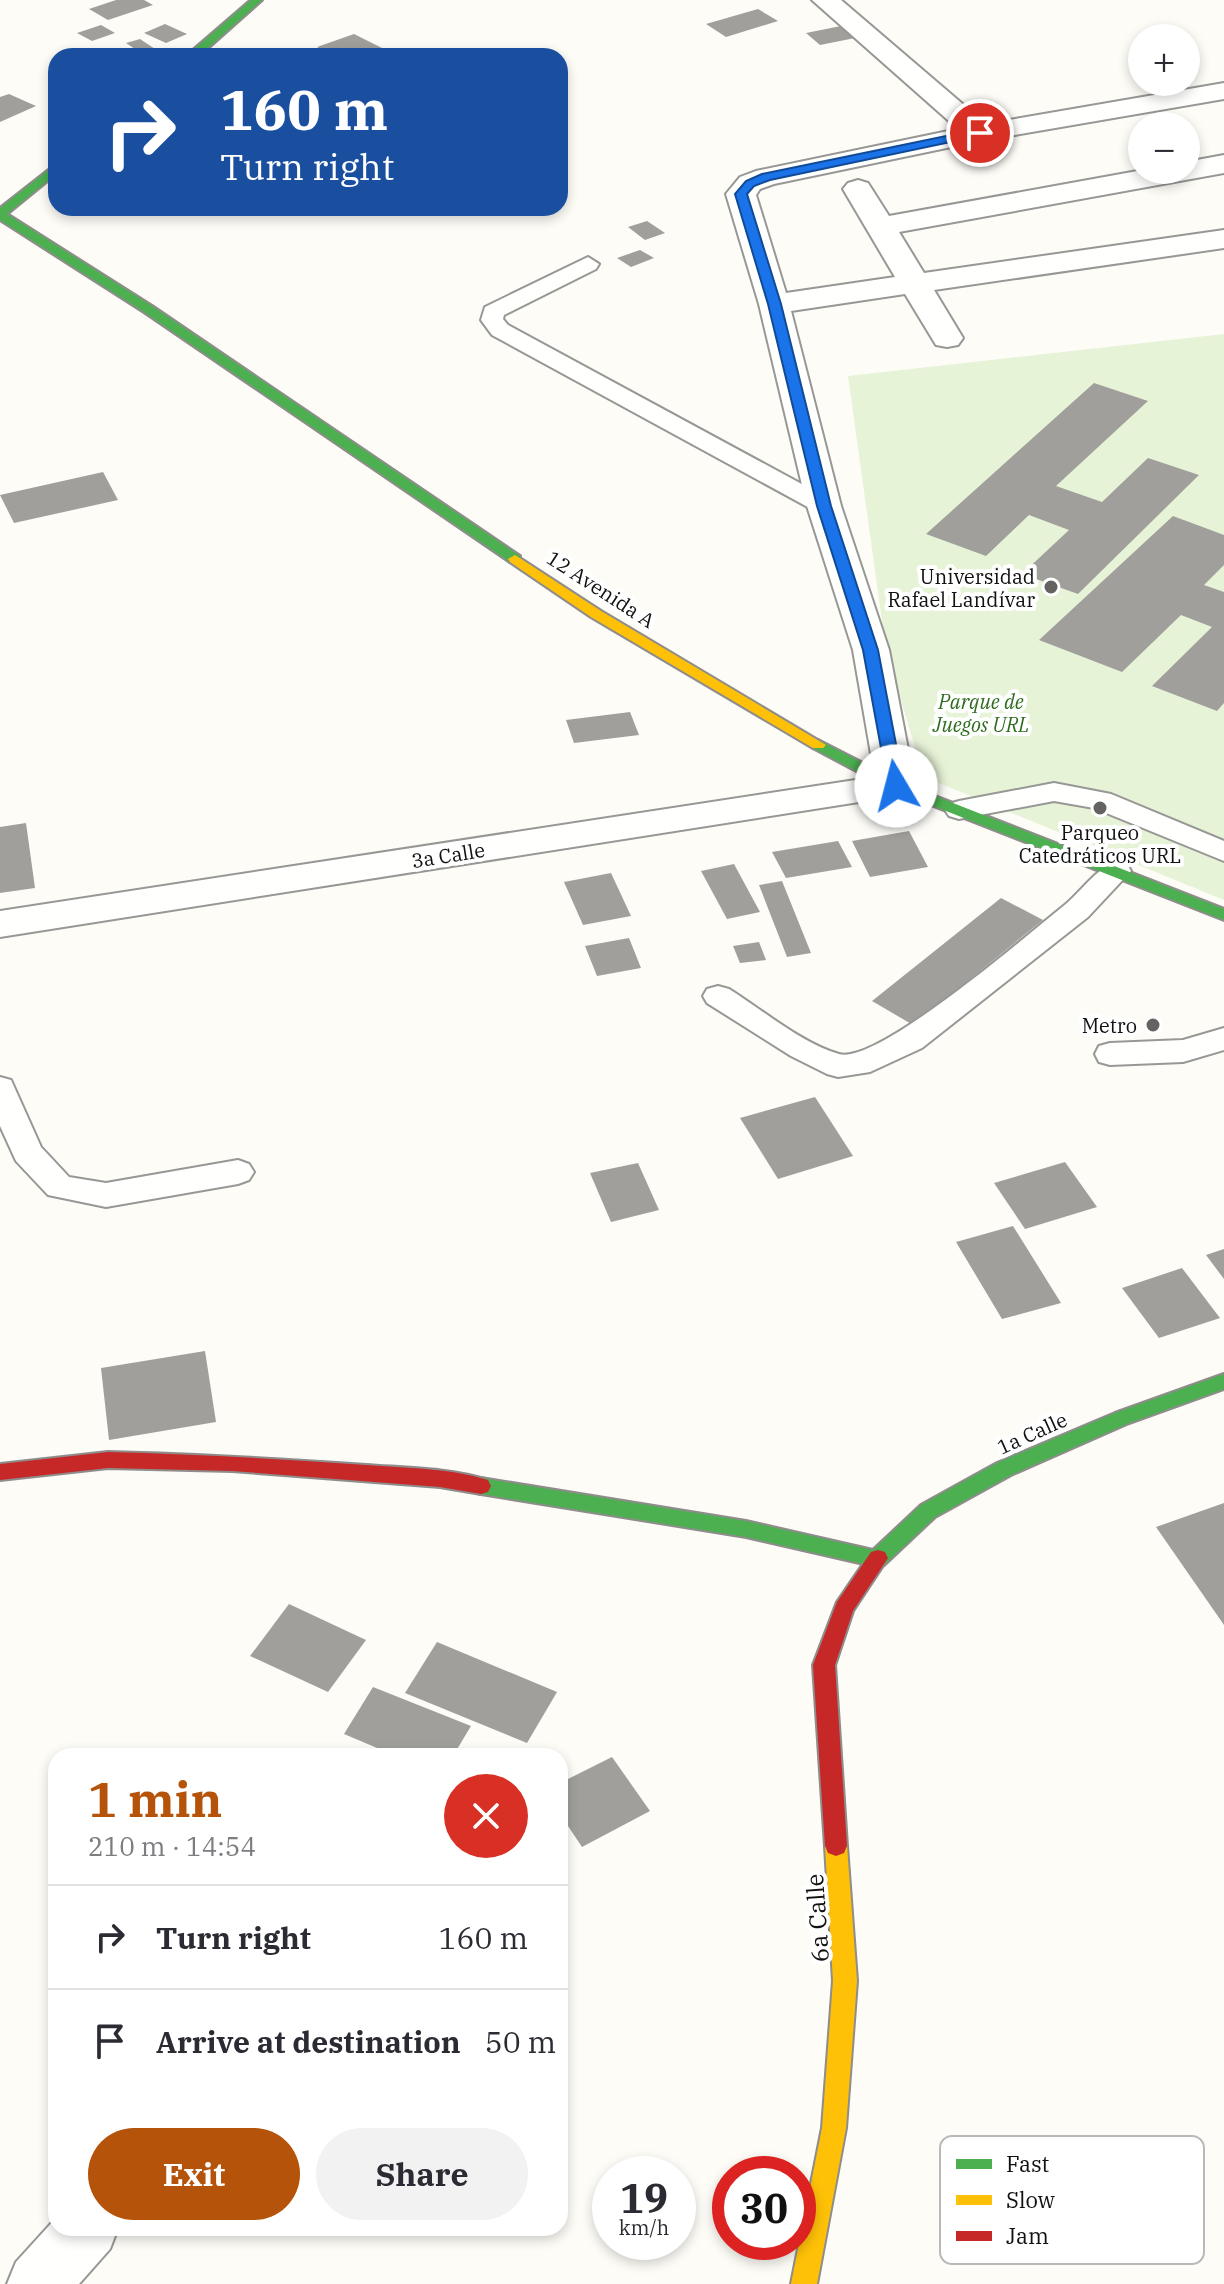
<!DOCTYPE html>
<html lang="en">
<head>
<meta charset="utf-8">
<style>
  :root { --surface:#fff; --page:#f2f2f3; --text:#2b2b33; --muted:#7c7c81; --line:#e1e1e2; --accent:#b45309 }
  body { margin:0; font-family:"IBM Plex Serif",serif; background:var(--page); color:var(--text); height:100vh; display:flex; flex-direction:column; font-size:30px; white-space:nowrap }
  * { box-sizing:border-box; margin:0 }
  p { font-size:26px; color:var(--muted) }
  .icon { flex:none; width:44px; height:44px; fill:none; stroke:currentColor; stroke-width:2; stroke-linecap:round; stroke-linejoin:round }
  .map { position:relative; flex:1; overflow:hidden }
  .side { position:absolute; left:48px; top:1748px; width:520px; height:488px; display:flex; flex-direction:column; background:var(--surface); border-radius:24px; box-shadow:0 4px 12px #0003 }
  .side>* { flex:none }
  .guide { position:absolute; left:48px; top:48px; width:520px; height:168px; border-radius:24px; box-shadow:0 4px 12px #0003; background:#1a4fa0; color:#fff; overflow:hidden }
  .buttons { position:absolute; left:1128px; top:24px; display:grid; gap:16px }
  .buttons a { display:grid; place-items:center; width:72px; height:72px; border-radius:50%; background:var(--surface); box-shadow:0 4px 12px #0003; font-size:40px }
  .speed { position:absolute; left:592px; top:2156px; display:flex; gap:16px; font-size:40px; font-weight:700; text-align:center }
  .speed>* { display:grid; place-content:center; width:104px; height:104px; border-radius:50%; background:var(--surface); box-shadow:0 4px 12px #0003; line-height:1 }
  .speed small { font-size:20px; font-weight:400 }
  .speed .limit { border:12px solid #d22; background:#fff; color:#111 }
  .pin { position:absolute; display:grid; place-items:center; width:68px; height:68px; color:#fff; margin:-34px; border:4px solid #fff; border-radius:50%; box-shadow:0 2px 8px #0007 }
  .me { position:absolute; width:88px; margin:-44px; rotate:352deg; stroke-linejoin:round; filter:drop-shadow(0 0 6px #0008) }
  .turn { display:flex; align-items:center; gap:28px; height:168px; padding:0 40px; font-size:36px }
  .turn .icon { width:104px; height:104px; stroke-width:2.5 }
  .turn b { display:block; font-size:56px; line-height:68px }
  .round { display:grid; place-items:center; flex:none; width:84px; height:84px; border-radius:42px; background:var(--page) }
  .headline { display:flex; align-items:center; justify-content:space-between; height:136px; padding:0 40px }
  h1 { font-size:48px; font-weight:800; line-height:60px; color:var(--accent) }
  .primary-button { display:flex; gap:16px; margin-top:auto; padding:16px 40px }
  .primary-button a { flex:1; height:92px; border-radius:48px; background:var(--accent); color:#fff; font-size:32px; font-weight:800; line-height:92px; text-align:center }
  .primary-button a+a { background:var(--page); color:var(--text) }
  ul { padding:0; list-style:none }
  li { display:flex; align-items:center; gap:24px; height:104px; padding:0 40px; border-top:2px solid var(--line) }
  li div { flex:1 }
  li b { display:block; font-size:30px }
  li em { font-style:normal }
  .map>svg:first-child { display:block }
</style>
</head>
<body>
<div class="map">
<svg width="1224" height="2284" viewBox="0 0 1224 2284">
  <rect width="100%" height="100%" fill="#fdfcf7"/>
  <polygon fill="#e7f3d7" points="1224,334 1224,900 924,777 886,650 848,376"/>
  <g fill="#a19f9c">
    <polygon points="116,0 144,0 153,5 108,20 89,9"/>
    <polygon points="758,9 778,21 726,37 706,24"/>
    <polygon points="165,24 187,34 166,43 144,33"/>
    <polygon points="101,25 115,33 92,41 77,33"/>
    <polygon points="841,26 855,38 820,45 806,33"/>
    <polygon points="354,34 398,56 334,56 317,47"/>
    <polygon points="140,39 155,49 141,53 126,43"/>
    <polygon points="9,94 36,106 0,122 0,97"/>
    <polygon points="647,221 665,233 645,240 628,227"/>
    <polygon points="640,250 654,258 631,267 617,258"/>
    <polygon points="1094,383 1148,401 1056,486 1102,502 1148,458 1199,475 1078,594 1022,574 1069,530 1029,515 986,556 926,534"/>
    <polygon points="103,472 118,500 14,523 0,495"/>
    <polygon points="1173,516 1224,535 1224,565 1204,585 1224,592 1224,703 1217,711 1152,686 1212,627 1181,615 1122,672 1039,640"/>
    <polygon points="630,712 639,735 574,743 566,720"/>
    <polygon points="26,823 35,888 0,893 0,827"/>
    <polygon points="909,831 928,867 870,877 852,841"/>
    <polygon points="838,841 852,867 786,878 772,852"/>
    <polygon points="734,864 760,912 727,919 701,871"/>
    <polygon points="611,873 631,916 583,925 564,882"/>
    <polygon points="782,881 811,953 787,957 759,885"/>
    <polygon points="1001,898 1043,920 913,1025 872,1001"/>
    <polygon points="629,938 641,968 597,976 585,946"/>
    <polygon points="759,942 766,960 740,963 733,946"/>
    <polygon points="815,1097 853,1156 778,1179 740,1118"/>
    <polygon points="1065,1162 1097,1207 1025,1229 994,1183"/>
    <polygon points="638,1163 659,1210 611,1222 590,1173"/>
    <polygon points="1013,1226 1061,1303 1002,1319 956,1242"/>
    <polygon points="1224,1249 1224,1279 1206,1255"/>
    <polygon points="1182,1268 1220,1318 1159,1338 1122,1288"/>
    <polygon points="205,1351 216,1422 109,1440 101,1368"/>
    <polygon points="1224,1503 1224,1625 1156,1527"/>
    <polygon points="289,1604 366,1640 328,1692 250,1656"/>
    <polygon points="437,1642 557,1692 527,1743 405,1693"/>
    <polygon points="373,1687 471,1726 453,1756 396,1756 344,1734"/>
    <polygon points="612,1757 650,1811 582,1847 560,1814 560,1783"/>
  </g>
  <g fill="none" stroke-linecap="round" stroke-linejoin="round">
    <defs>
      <g id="lane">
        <polygon points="588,257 599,264 596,269 504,315 503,319 508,325 833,501 836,506 833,511 815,511 492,335 481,320 485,307"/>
        <polygon points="1054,783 1111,794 1224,841 1224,861 1094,808 1054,801 959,819 949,816 945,810 949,804 959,801"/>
        <path d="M1117,862L1127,864L1131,871L1088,917L922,1048L870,1072L838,1077L827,1074L791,1056L707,1003L703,996L707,989L718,986L729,989C761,1009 803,1044 839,1054C877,1065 1026,936 1061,908C1080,894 1095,868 1117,862Z"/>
        <polygon points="1224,1028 1224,1050 1183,1062 1110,1065 1099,1062 1095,1054 1099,1046 1110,1043 1183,1040"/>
        <polygon points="0,1077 11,1080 41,1147 69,1177 106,1183 238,1160 249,1164 254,1172 249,1180 238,1184 106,1207 48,1195 16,1161 0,1126"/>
      </g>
      <g id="street">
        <polygon points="812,0 841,0 986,124 1224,83 1224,99 980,141 774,184 760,189 756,195 786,293 895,277 843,189 848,183 858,180 868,183 889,216 1143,170 1186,170 1186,162 1224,155 1224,173 899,232 924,273 1224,230 1224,248 934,290 963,338 958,345 947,347 936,345 905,294 791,311 841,506 889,650 915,786 910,794 0,937 0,911 875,777 853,650 807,506 759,304 726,194 740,177 756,171 958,129"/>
        <polygon points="56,2218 56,2228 118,2228 110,2249 79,2284 7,2284 16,2262"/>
      </g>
      <g id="fast">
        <polygon points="251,0 262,0 199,56 186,56"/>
        <polygon points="56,164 56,174 7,214 152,306 520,556 520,562 510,562 144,312 0,220 0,208"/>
        <polygon points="818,740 902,783 1224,909 1224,920 890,789 813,748 810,745 813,742"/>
        <polygon points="1224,1374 1224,1389 1129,1423 1011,1475 935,1517 884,1565 877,1567 746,1537 481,1494 474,1492 471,1486 474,1480 481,1478 746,1521 873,1550 921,1505 997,1463 1115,1413"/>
      </g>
      <g id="slow">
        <polygon points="515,555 601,611 826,745 823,748 813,748 591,617 510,562 508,559"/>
        <polygon points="836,1836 844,1839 847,1846 857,1981 846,2128 817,2284 791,2284 822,2128 833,1981 825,1846 828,1839"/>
      </g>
      <g id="jam">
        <path d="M108,1452C194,1454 280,1459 366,1465C406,1468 450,1468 488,1480L491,1486L488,1492L481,1494L440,1487L232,1471L108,1468L0,1480V1464Z"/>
        <polygon points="878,1550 885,1552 888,1558 853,1611 835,1665 847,1846 844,1853 836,1856 828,1853 825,1846 813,1665 837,1602 871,1552"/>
      </g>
    </defs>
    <use href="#lane" stroke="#979795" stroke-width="4"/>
    <use href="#street" stroke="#979795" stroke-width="4"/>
    <use href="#fast" stroke="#8e8d8b" stroke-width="4"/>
    <use href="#slow" stroke="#8e8d8b" stroke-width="4"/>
    <use href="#jam" stroke="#8e8d8b" stroke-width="4"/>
    <use href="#lane" fill="#fffffe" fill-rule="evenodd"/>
    <use href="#street" fill="#fffffe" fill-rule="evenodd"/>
    <use href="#fast" fill="#4caf50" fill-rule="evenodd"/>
    <use href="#slow" fill="#ffc107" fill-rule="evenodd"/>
    <use href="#jam" fill="#c62828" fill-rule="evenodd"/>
  </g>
  <polygon fill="#1a73e8" stroke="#114b97" stroke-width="2" points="980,129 984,130 984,135 770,180 754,186 747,194 781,304 831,506 878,650 904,786 896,791 888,786 863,650 817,506 768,304 735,194 746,181 762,174"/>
  <g fill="#646362" stroke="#fff" stroke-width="3">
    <circle cx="1051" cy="587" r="8"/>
    <circle cx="1100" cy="808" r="8"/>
    <circle cx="1153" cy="1025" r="8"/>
  </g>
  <g text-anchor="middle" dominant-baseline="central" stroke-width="8" stroke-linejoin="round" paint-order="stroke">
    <g font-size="20" fill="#111" stroke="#fff" text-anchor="end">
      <text x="1035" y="576">Universidad<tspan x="1035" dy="23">Rafael Landívar</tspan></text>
      <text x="1100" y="832" text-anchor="middle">Parqueo<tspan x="1100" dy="23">Catedráticos URL</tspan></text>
      <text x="1137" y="1025">Metro</text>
    </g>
    <g font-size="20" fill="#111" stroke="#fff">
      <text transform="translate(601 589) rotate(33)">12 Avenida A</text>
      <text transform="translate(448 855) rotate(-9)">3a Calle</text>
      <text transform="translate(1032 1433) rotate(-24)">1a Calle</text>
    </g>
    <g font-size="20" font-style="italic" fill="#2f6b1f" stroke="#fff">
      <text x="981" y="701">Parque de<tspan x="981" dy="23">Juegos URL</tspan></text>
    </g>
    <g font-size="24" fill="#111" stroke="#fff">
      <text transform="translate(817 1918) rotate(-94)">6a Calle</text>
    </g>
  </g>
  <rect x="940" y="2136" width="264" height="128" rx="12" fill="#fff" stroke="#b8b8b8" stroke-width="2"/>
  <rect x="956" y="2159" width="36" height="10" fill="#4caf50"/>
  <rect x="956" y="2195" width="36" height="10" fill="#ffc107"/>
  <rect x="956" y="2231" width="36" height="10" fill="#c62828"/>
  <g font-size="22" fill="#111">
    <text x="1006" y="2172">Fast</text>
    <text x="1006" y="2208">Slow</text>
    <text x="1006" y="2244">Jam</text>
  </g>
</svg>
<div class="buttons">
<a>+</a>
<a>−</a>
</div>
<div class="speed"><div>19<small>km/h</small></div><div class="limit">30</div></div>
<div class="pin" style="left:980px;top:133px;background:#d93025"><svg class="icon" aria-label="arrive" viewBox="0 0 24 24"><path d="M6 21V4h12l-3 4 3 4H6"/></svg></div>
<svg class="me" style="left:896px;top:786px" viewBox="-20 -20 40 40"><circle r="19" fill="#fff"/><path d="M0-13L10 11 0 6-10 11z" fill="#1a73e8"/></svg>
<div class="guide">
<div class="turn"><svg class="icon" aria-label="right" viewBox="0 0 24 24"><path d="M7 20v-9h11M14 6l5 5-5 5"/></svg><div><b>160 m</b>Turn right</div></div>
</div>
<section class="side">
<div class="headline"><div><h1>1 min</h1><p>210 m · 14:54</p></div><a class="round" style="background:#d93025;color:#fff"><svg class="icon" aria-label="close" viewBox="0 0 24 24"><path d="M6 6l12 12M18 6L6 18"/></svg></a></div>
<ul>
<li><svg class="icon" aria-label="right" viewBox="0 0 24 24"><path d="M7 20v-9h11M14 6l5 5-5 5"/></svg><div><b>Turn right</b></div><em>160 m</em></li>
<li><svg class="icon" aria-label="arrive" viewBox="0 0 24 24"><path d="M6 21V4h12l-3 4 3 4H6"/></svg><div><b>Arrive at destination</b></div><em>50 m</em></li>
</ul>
<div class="primary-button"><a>Exit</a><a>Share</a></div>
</section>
</div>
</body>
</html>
